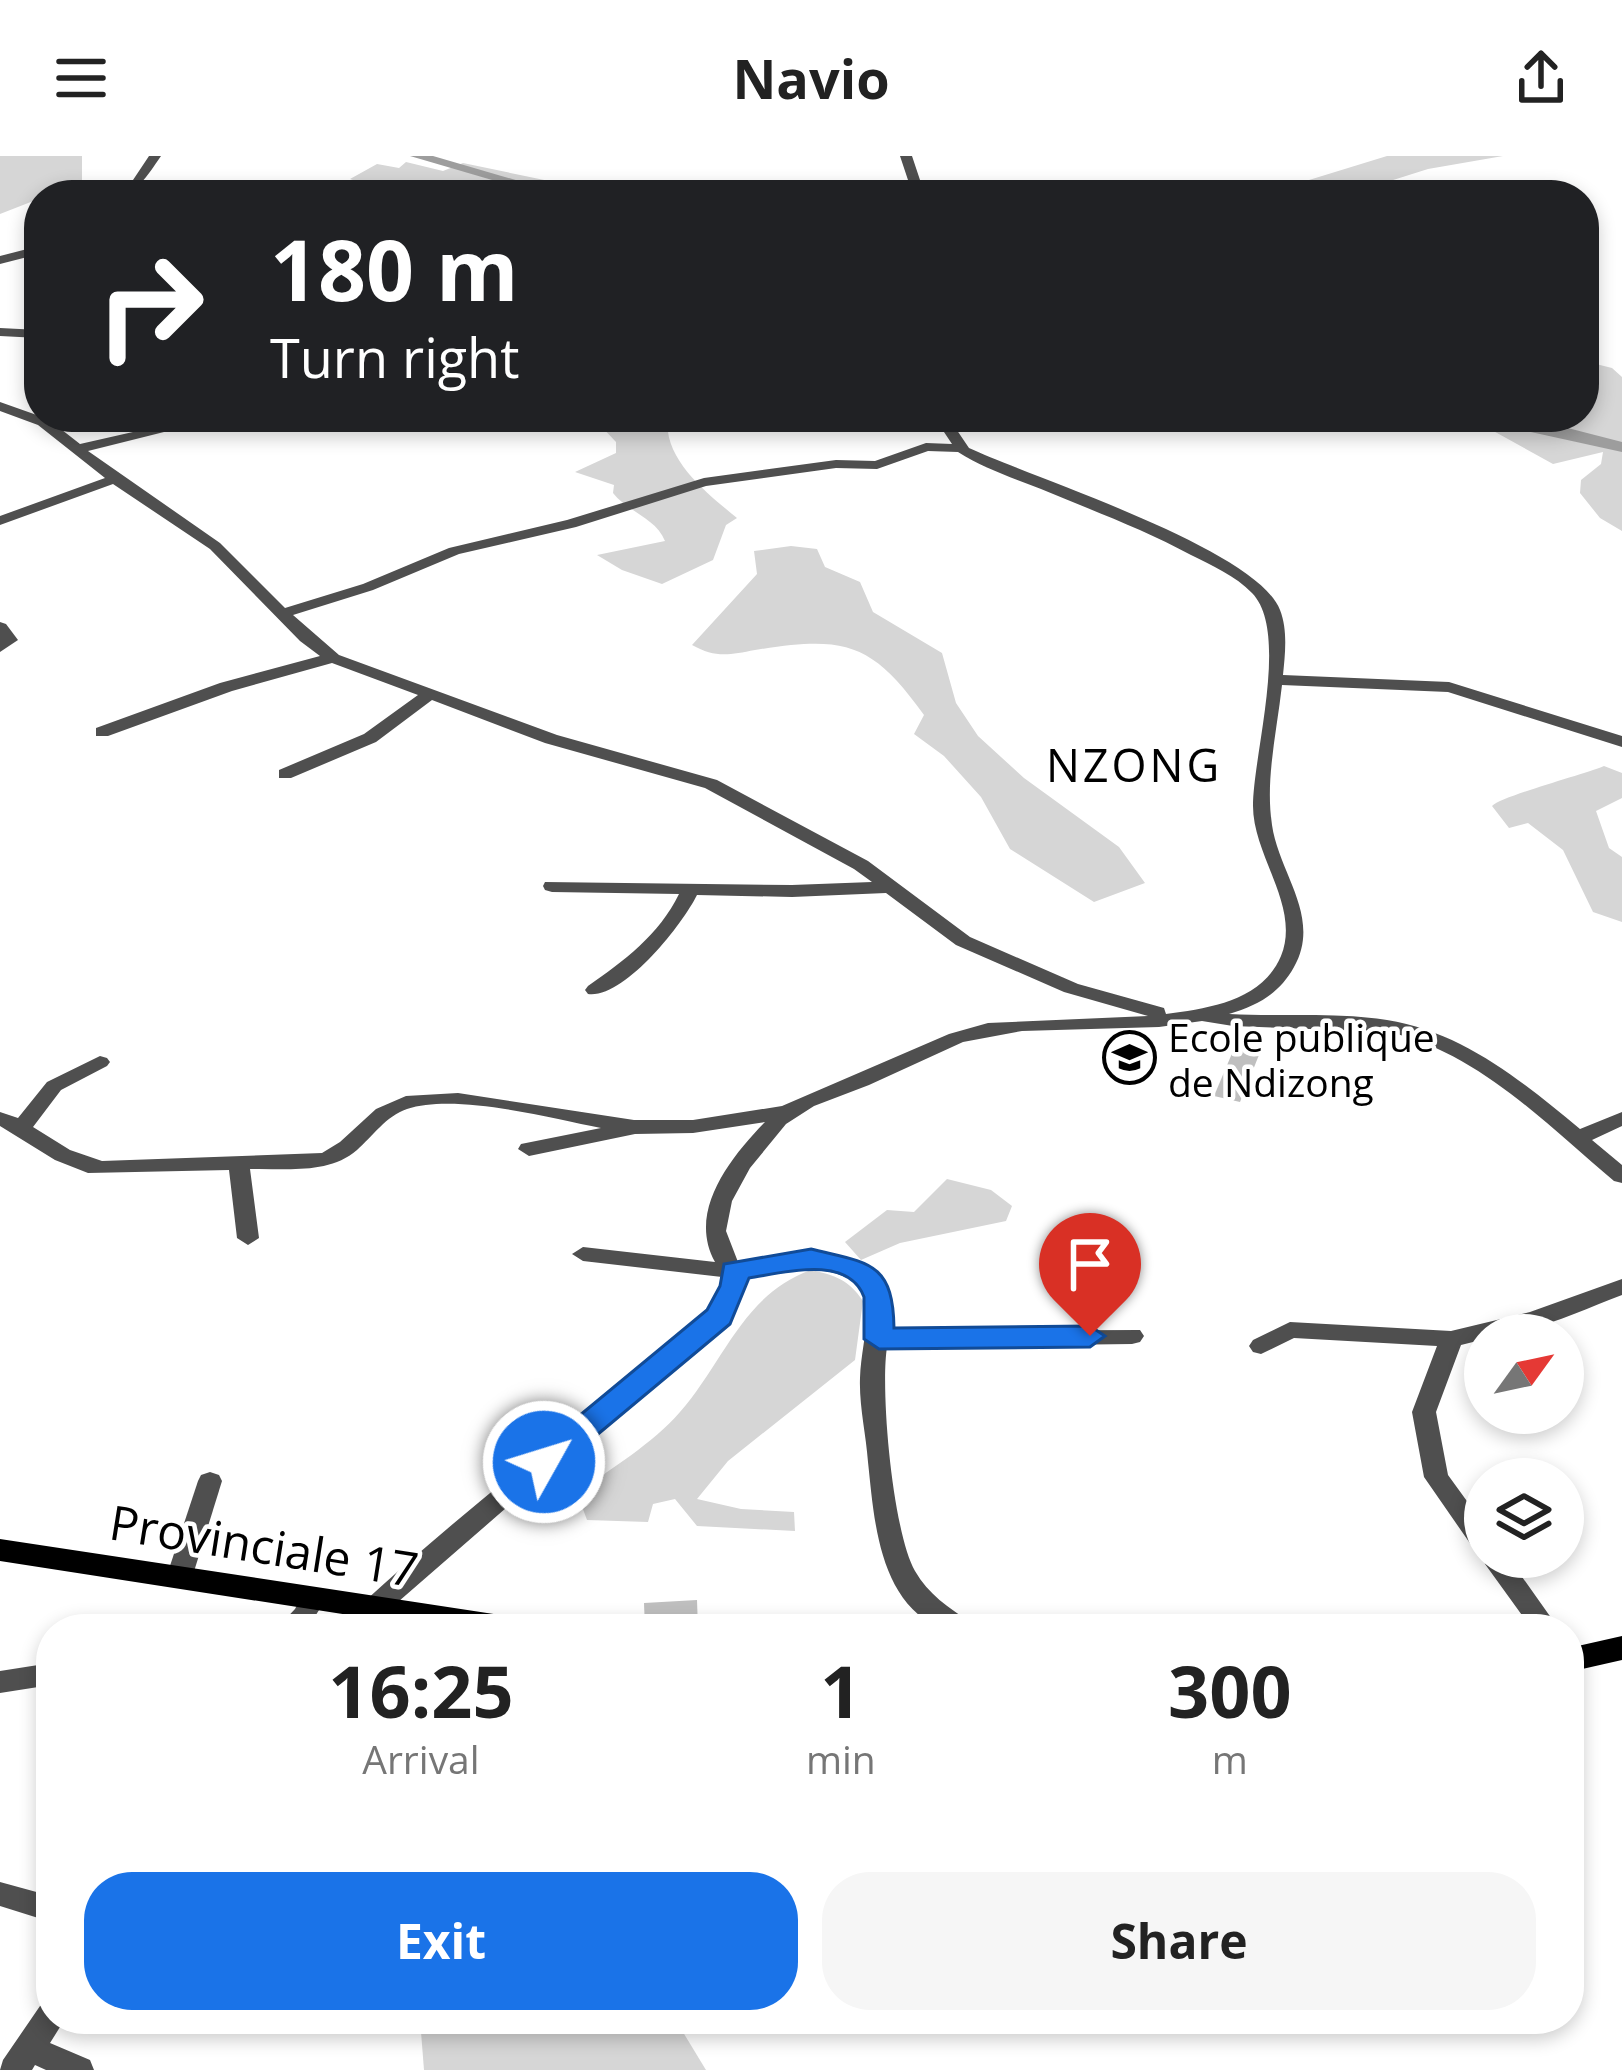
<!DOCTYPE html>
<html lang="en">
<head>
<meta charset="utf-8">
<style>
  :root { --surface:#fff; --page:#f6f6f6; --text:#222; --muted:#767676; --accent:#1a73e8 }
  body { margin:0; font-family:"Open Sans",sans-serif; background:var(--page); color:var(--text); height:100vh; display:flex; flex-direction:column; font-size:45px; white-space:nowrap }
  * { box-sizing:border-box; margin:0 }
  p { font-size:39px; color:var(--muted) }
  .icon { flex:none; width:66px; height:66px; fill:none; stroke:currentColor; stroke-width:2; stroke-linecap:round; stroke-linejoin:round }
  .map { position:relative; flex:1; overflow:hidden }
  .details { position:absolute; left:36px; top:1458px; width:1548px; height:420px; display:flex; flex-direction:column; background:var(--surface); border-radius:48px; box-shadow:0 6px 18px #0003 }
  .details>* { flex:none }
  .hud { position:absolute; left:24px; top:24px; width:1575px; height:252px; border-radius:48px; box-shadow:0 6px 18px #0003; background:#202124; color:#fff; overflow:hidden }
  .needle { width:78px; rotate:57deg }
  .fabs { position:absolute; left:1464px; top:1158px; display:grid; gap:24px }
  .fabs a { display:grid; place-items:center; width:120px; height:120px; border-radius:50%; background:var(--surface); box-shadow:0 6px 18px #0003; font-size:60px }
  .pin { position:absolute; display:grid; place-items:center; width:102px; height:102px; color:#fff; margin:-123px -51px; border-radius:50% 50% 50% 0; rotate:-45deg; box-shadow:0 0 12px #0007 }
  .pin .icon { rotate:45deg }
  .me { position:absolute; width:132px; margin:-66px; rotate:51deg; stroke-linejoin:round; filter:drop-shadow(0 0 9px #0008) }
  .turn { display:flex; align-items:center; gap:42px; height:252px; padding:0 48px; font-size:54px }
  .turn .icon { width:156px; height:156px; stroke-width:2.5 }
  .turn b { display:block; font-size:84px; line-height:102px }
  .eta { display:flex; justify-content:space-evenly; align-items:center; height:204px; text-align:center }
  .eta b { font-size:72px; font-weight:700; line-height:84px }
  .action { display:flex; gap:24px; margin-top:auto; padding:24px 48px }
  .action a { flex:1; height:138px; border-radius:48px; background:var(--accent); color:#fff; font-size:48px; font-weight:700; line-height:138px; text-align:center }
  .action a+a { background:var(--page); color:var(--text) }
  header { display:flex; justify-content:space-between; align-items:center; height:156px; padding:0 48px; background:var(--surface); font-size:54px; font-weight:700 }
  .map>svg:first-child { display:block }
</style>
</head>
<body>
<header><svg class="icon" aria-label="menu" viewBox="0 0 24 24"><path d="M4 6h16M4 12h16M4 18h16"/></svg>Navio<svg class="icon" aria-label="share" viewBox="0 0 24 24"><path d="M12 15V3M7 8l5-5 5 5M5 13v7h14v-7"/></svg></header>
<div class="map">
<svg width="1622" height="1914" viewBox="0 0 1622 1914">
  <rect width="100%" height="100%" fill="#fff"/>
  <g fill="#d6d6d6">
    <polygon points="0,0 82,0 82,26 0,58"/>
    <polygon points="1387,0 1503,0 1428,13 1390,25 1371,39 1290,39 1309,24"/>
    <polygon points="406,6 443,15 463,7 578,31 555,39 512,39 521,35 489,26 451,39 353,39 367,29 350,23 377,8 399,12"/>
    <polygon points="1584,205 1612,212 1622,221 1622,375 1600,362 1580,337 1581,324 1601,308 1603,296 1553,308 1488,272 1484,261 1584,261"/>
    <path d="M602,261H668C662,303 708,338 737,362L726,369L713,404L662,428L622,414L597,399L665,385C656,362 628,356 613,337L614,329L575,316L616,297V286L601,270Z"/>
    <path d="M791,390L817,393L825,411L860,426L873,456L942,497L956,547L978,580L1024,622L1119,691L1145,727L1094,746L1010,693L981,641L944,600L914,578L924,559C871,485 844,480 755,494C729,499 715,502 692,489L757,418L754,395Z"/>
    <path d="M1604,610L1622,617V642L1596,655L1609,692L1622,701V766L1593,756L1563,694L1528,667L1509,672L1492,650C1502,640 1582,619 1604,610Z"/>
    <polygon points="947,1023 991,1034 1012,1050 1006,1065 900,1087 861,1104 845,1086 887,1054 914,1056"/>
    <path d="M811,1114C835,1119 849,1124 863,1145L855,1204L728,1305L697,1343L741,1353L794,1356L795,1375L697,1370L675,1343L653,1348L648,1366L587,1364L577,1337C612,1312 652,1288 680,1256C724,1206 743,1138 811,1114Z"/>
    <polygon points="420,1863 675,1863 706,1914 424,1914"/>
  </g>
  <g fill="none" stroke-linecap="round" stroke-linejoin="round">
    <g fill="#9d9d9d" fill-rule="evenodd">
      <polygon points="410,0 433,0 567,39 543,39"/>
      <polygon points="1506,261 1525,261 1622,286 1622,296 1517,273"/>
    </g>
  </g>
  <g fill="#bfbfbf">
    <polygon points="1236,888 1261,894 1240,946 1214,940"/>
    <polygon points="697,1444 698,1473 645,1473 644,1447"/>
  </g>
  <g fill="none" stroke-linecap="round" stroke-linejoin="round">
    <g fill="#4f4f4f" fill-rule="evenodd">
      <path d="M149,0H161C146,21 138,39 111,39L131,27Z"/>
      <polygon points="900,0 912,0 925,39 913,39"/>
      <polygon points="39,90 39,98 0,108 0,100"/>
      <polygon points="0,172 39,174 39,182 0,180"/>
      <path d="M0,246L48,263L80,288L199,261H224L88,295L220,387L285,452L363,428L449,392L567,364L704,322L836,304L875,305L926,287L952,288L934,261H948L969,292C1033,322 1257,393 1280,454C1288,474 1285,499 1283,519L1449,526L1622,580V591L1448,536L1282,529C1277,575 1265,623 1272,669C1279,718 1322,761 1294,811C1279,838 1258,849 1229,858C1281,861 1335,856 1387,864C1463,876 1522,925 1580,973L1622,956V970L1592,984L1622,1009V1027L1614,1025C1546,968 1479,897 1389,876L1233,870L1202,865L1159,871L1022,875L963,886L869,929L814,950L786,968L750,1012L732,1045L726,1075L738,1106C796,1104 826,1087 881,1121L890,1149L889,1175L1140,1174L1144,1180L1140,1186L1132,1188L887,1191C880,1235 893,1377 915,1415C928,1438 949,1452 970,1466L974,1473C963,1473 948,1475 938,1471C878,1443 874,1361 868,1306C866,1278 859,1250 860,1222C861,1191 872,1161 863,1130C819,1103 792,1117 745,1121L742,1141L734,1155L704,1191L521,1339L383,1459L374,1462L365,1459L361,1452L365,1445C435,1381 509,1321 583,1261C621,1231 664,1205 698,1169C711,1155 722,1141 722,1121L583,1105L572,1098L583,1091L715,1106C687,1056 730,1002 765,966L693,977L635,978L529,1000L518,993L521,988L601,972C550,962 456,937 407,953C386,960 373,980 357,994C328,1019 286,1012 250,1013L259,1082L248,1089L237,1082L229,1014L88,1017L55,1004L0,970V956L18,962L47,926L100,900L107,902L110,906L107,910L61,934L33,971L70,994L102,1005L322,997L340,986L376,953L406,940L458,937L634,964H693L782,950L949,878L988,867L1148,860L1064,836L956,789L886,737L792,741L697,739C682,769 624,843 588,838L585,834L588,830C624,805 659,779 679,738L552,736L545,734L543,730L545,726L792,729L872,726L854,713L705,632L545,587L432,544L376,586L291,622H279V614L364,578L418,539L332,507L232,535L108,580H96V572L220,527L320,500L300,485L210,393L113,328L0,369V360L105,322L38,269L0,255ZM928,295L958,296C983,312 1013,322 1041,333C1091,354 1143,373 1191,399C1211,409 1236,420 1252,437C1290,476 1253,598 1253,650C1253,700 1301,751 1281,800C1262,845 1209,852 1166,858L1164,852L1078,828L970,781L868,705L717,624L557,579L339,499L293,459L373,434L459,398L576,371L706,330L836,312L877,313Z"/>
      <polygon points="0,466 6,468 18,484 0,496"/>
      <path d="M1622,1123V1139C1579,1155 1532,1179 1485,1179V1183L1461,1189L1436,1256L1448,1319L1485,1370V1401H1508L1559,1473H1532L1485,1408L1483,1398L1476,1396L1424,1321L1412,1256L1437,1190L1294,1182L1261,1198L1253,1196L1249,1190L1253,1184L1290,1166L1451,1175L1530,1156Z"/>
      <polygon points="210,1316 219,1319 222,1325 192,1422 188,1429 179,1432 170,1429 166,1422 198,1325 201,1319"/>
      <polygon points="313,1433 322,1436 326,1443 307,1473 276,1473 295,1453 304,1436"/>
      <polygon points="51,1507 51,1529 0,1537 0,1515"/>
      <polygon points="0,1726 51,1740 51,1766 0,1750"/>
      <polygon points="51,1847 51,1863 65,1863 50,1887 90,1904 94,1914 46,1914 35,1909 32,1914 0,1914 3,1904 40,1850"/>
    </g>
    <g fill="#000" fill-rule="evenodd">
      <polygon points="0,1383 514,1461 525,1465 529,1473 439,1473 0,1405"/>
      <polygon points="1622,1480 1622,1504 1569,1516 1569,1492"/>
    </g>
  </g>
  <path fill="#1a73e8" stroke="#114b97" stroke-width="3" d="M811,1093C868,1107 893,1105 894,1172L1090,1170L1105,1180L1090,1191L879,1193L864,1183V1141C848,1098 782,1117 749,1122L730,1168L555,1314H533L528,1306L533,1298L707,1154L720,1130L724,1108Z"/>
  <defs>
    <symbol id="school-ring" viewBox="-11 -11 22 22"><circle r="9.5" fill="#fff" stroke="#000" stroke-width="1.5"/><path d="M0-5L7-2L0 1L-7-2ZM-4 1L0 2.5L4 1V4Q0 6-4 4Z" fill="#000"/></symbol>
  </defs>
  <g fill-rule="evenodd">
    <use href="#school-ring" x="1100" y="872" width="59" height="59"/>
  </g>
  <g text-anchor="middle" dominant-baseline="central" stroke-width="9" stroke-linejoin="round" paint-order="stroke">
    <g font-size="39" fill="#000" stroke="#fff" text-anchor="start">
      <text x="1168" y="880">Ecole publique<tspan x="1168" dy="45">de Ndizong</tspan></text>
    </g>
    <g font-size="45" letter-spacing="3" fill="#000" stroke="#fff">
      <text x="1134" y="608">NZONG</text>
    </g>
    <g font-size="48" fill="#000" stroke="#fff">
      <text transform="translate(264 1389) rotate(9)">Provinciale 17</text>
    </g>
  </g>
</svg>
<div class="fabs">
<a><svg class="needle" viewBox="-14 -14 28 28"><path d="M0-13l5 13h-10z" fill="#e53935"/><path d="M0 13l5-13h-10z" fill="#767676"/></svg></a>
<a><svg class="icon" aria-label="layers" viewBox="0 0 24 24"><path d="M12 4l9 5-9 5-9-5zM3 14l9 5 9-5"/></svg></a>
</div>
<div class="pin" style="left:1090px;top:1180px;background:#d93025"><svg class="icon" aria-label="arrive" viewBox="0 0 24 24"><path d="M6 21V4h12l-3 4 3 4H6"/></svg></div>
<svg class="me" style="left:544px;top:1306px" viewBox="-20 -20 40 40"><circle r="17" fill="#1a73e8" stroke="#fff" stroke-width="3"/><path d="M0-11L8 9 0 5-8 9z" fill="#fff"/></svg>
<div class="hud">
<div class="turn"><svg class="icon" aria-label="right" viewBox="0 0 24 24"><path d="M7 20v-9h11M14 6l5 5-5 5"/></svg><div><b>180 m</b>Turn right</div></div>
</div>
<section class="details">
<div class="eta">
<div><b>16:25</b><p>Arrival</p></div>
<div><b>1</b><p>min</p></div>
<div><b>300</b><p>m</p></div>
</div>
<div class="action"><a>Exit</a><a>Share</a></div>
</section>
</div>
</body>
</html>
